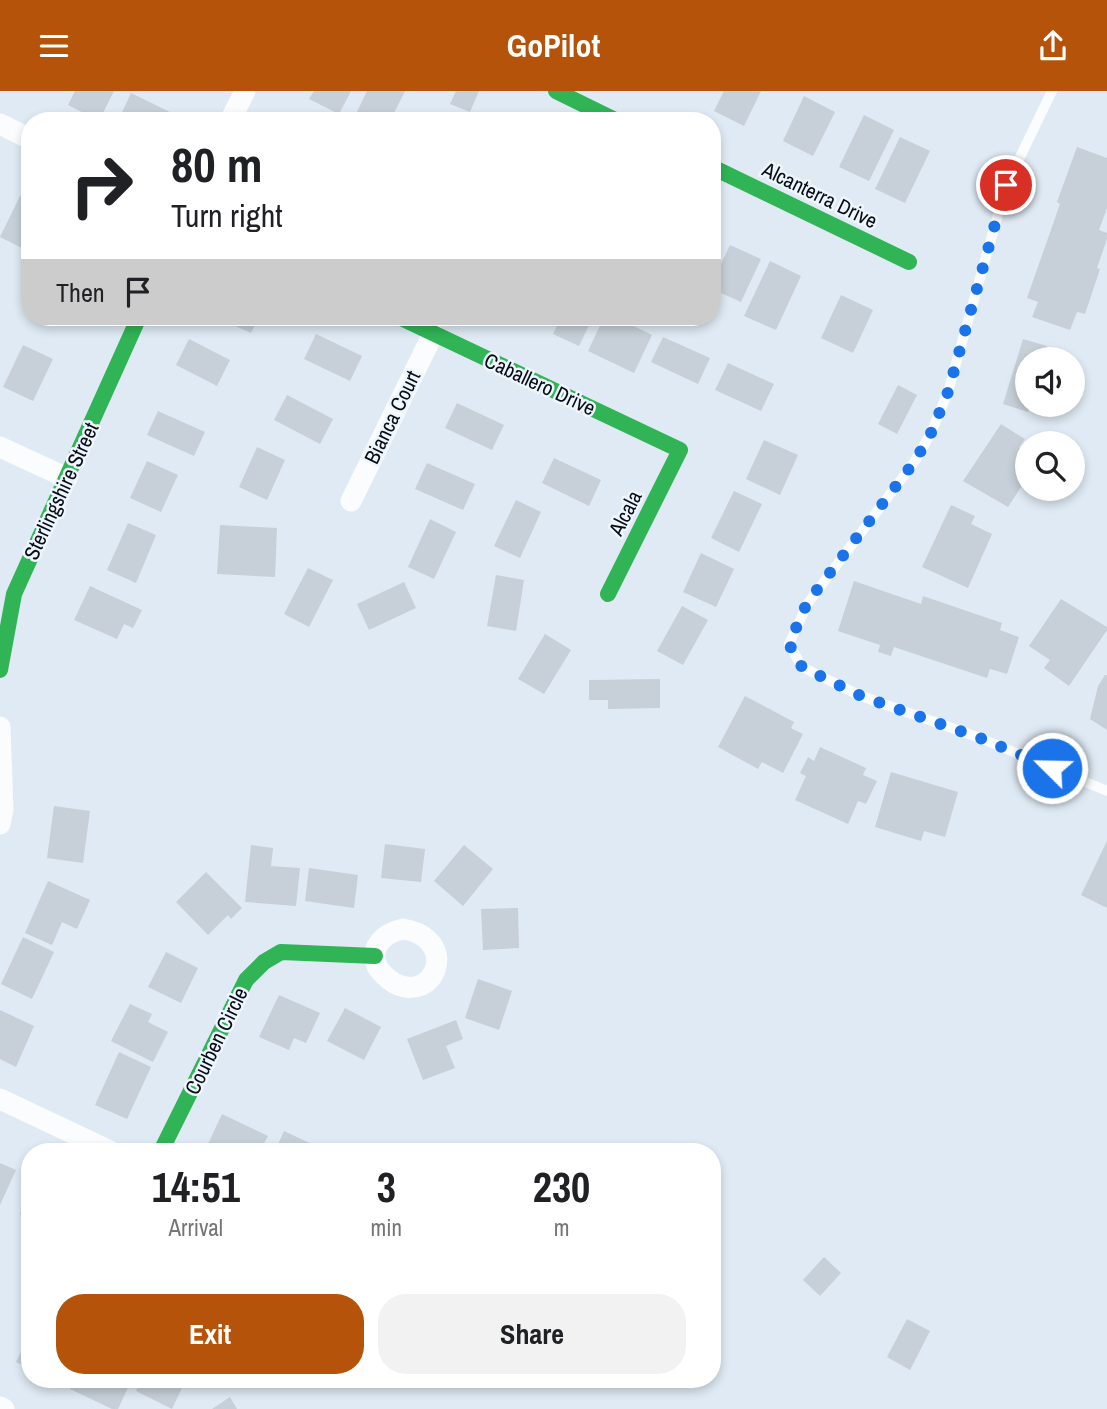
<!DOCTYPE html>
<html lang="en">
<head>
<meta charset="utf-8">
<style>
  :root { --surface:#fff; --page:#f2f2f2; --text:#202124; --muted:#757577; --accent:#b45309 }
  body { margin:0; font-family:"Archivo Narrow",sans-serif; background:var(--page); color:var(--text); height:100vh; display:flex; flex-direction:column; font-size:26px; white-space:nowrap }
  * { box-sizing:border-box; margin:0 }
  p { font-size:23px; color:var(--muted) }
  .icon { flex:none; width:38px; height:38px; fill:none; stroke:currentColor; stroke-width:2; stroke-linecap:round; stroke-linejoin:round }
  .map { position:relative; flex:1; overflow:hidden }
  .details { position:absolute; left:21px; top:1052px; width:700px; height:245px; display:flex; flex-direction:column; background:var(--surface); border-radius:28px; box-shadow:0 4px 10px #0003 }
  .details>* { flex:none }
  .banner { position:absolute; left:21px; top:21px; width:700px; height:214px; border-radius:28px; box-shadow:0 4px 10px #0003; background:#fff; color:var(--text); overflow:hidden }
  .tools { position:absolute; left:1015px; top:256px; display:grid; gap:14px }
  .tools a { display:grid; place-items:center; width:70px; height:70px; border-radius:50%; background:var(--surface); box-shadow:0 4px 10px #0003; font-size:35px }
  .pin { position:absolute; display:grid; place-items:center; width:60px; height:60px; color:#fff; margin:-30px; border:4px solid #fff; border-radius:50%; box-shadow:0 2px 7px #0007 }
  .me { position:absolute; width:77px; margin:-38px; rotate:293deg; stroke-linejoin:round; filter:drop-shadow(0 0 5px #0008) }
  .turn { display:flex; align-items:center; gap:24px; height:147px; padding:0 35px; font-size:32px }
  .turn .icon { width:91px; height:91px; stroke-width:2.5 }
  .turn b { display:block; font-size:49px; line-height:60px }
  .then { display:flex; align-items:center; height:66px; padding:0 35px; background:#0003; gap:14px; font-size:26px }
  .eta { display:flex; justify-content:space-evenly; align-items:center; height:119px; text-align:center }
  .eta b { font-size:42px; font-weight:700; line-height:49px }
  .cta { display:flex; gap:14px; margin-top:auto; padding:14px 35px }
  .cta a { flex:1; height:80px; border-radius:28px; background:var(--accent); color:#fff; font-size:28px; font-weight:700; line-height:80px; text-align:center }
  .cta a+a { background:var(--page); color:var(--text) }
  header { display:flex; justify-content:space-between; align-items:center; height:91px; padding:0 35px; background:var(--accent); color:#fff; font-size:32px; font-weight:700 }
  .map>svg:first-child { display:block }
</style>
</head>
<body>
<header><svg class="icon" aria-label="menu" viewBox="0 0 24 24"><path d="M4 6h16M4 12h16M4 18h16"/></svg>GoPilot<svg class="icon" aria-label="share" viewBox="0 0 24 24"><path d="M12 15V3M7 8l5-5 5 5M5 13v7h14v-7"/></svg></header>
<div class="map">
<svg width="1107" height="1318" viewBox="0 0 1107 1318">
  <rect width="100%" height="100%" fill="#dfeaf4"/>
  <g fill="#c7d0d8">
    <polygon points="75,0 114,0 99,30 68,14"/>
    <polygon points="314,0 351,0 339,23 309,8"/>
    <polygon points="367,0 405,0 390,30 364,30 355,25"/>
    <polygon points="456,0 479,0 470,21 450,13"/>
    <polygon points="724,0 761,0 744,35 714,20"/>
    <polygon points="131,2 174,23 170,30 118,30"/>
    <polygon points="804,5 835,21 813,65 783,50"/>
    <polygon points="864,24 894,39 869,90 839,76"/>
    <polygon points="900,46 930,60 905,112 875,98"/>
    <polygon points="1077,56 1107,67 1107,117 1099,139 1107,142 1107,148 1097,177 1100,178 1085,223 1077,221 1070,239 1032,226 1038,211 1027,207 1060,113 1057,111"/>
    <polygon points="20,105 30,110 30,161 0,146"/>
    <polygon points="730,154 761,168 741,211 712,198 712,192"/>
    <polygon points="770,170 801,185 776,239 744,225"/>
    <polygon points="841,204 873,219 853,262 821,247"/>
    <polygon points="215,226 259,226 251,242"/>
    <polygon points="561,226 593,226 579,255 553,243"/>
    <polygon points="604,226 615,226 652,244 634,282 588,260"/>
    <polygon points="316,243 362,265 350,290 304,268"/>
    <polygon points="663,246 710,267 698,293 651,271"/>
    <polygon points="189,248 230,269 217,295 176,274"/>
    <polygon points="1023,248 1047,255 1045,263 1059,267 1027,268 1027,313 1058,313 1054,325 1029,317 1028,321 1003,313"/>
    <polygon points="23,254 53,268 33,310 3,296"/>
    <polygon points="728,272 774,293 761,320 715,299"/>
    <polygon points="898,294 917,304 897,343 878,333"/>
    <polygon points="287,304 333,328 320,353 274,329"/>
    <polygon points="457,312 504,334 492,359 445,337"/>
    <polygon points="158,320 205,341 194,365 147,344"/>
    <polygon points="1001,333 1025,348 1019,356 1027,361 1027,387 1008,416 963,390"/>
    <polygon points="764,349 798,364 780,404 746,388"/>
    <polygon points="257,356 285,369 267,409 239,396"/>
    <polygon points="554,367 601,389 589,415 542,392"/>
    <polygon points="147,370 178,384 161,421 130,407"/>
    <polygon points="427,372 475,393 463,419 415,398"/>
    <polygon points="734,400 762,413 739,461 711,447"/>
    <polygon points="516,409 541,421 520,467 494,455"/>
    <polygon points="951,414 975,425 971,433 992,443 968,497 922,476"/>
    <polygon points="430,428 456,441 434,488 408,476"/>
    <polygon points="128,432 156,444 136,492 107,479"/>
    <polygon points="220,434 277,437 275,486 217,483"/>
    <polygon points="701,462 734,478 716,516 683,501"/>
    <polygon points="308,477 333,489 309,536 284,523"/>
    <polygon points="496,484 524,489 516,540 487,535"/>
    <polygon points="854,490 921,513 923,505 1002,532 1000,539 1019,546 1007,583 990,578 987,587 894,556 891,565 878,561 880,554 838,540"/>
    <polygon points="404,491 416,517 369,539 357,513"/>
    <polygon points="90,495 142,519 133,537 124,533 117,548 74,529"/>
    <polygon points="1061,508 1107,536 1107,539 1069,595 1044,577 1050,569 1029,555"/>
    <polygon points="682,515 708,529 683,574 657,560"/>
    <polygon points="545,543 571,559 544,603 518,588"/>
    <polygon points="1105,584 1107,584 1107,639 1090,628 1098,595"/>
    <polygon points="660,588 660,617 608,618 608,609 589,609 589,589"/>
    <polygon points="745,605 794,631 791,637 803,643 783,682 762,671 758,678 718,656"/>
    <polygon points="820,656 866,677 863,684 877,690 866,713 858,710 848,733 795,709 806,685 800,682 808,666 814,670"/>
    <polygon points="891,681 958,701 945,746 924,740 921,750 875,736"/>
    <polygon points="54,715 90,720 83,772 47,767"/>
    <polygon points="1107,750 1107,817 1081,804"/>
    <polygon points="385,753 425,758 421,791 381,787"/>
    <polygon points="251,754 273,757 271,775 300,777 296,815 245,811"/>
    <polygon points="464,754 493,778 463,815 434,790"/>
    <polygon points="309,777 358,784 354,817 305,810"/>
    <polygon points="206,781 242,817 231,828 228,824 208,844 176,811"/>
    <polygon points="48,790 90,809 77,838 62,831 52,854 25,842"/>
    <polygon points="518,817 519,857 483,859 481,818"/>
    <polygon points="23,846 54,861 32,908 1,893"/>
    <polygon points="166,861 198,877 181,912 148,896"/>
    <polygon points="478,888 512,900 499,939 465,927"/>
    <polygon points="279,904 320,922 306,952 294,947 289,959 259,946"/>
    <polygon points="130,913 152,923 148,931 168,941 153,971 111,950"/>
    <polygon points="345,917 381,936 364,969 327,950"/>
    <polygon points="0,919 34,935 16,976 0,968"/>
    <polygon points="456,929 463,948 446,955 455,977 423,989 407,948"/>
    <polygon points="119,961 151,976 127,1028 95,1014"/>
    <polygon points="222,1023 268,1045 260,1060 219,1060 207,1055"/>
    <polygon points="284,1040 314,1054 311,1060 275,1060"/>
    <polygon points="0,1072 16,1079 0,1114"/>
    <polygon points="30,1101 30,1128 20,1123"/>
    <polygon points="824,1166 841,1182 820,1205 803,1189"/>
    <polygon points="907,1228 930,1240 910,1279 887,1266"/>
    <polygon points="30,1242 30,1278 16,1271"/>
    <polygon points="75,1288 132,1288 118,1318 112,1318 70,1298"/>
    <polygon points="141,1288 186,1288 172,1318 136,1300"/>
    <polygon points="230,1306 237,1318 212,1318"/>
  </g>
  <g fill="none" stroke-linecap="round" stroke-linejoin="round">
    <polyline stroke="#fafcfd" stroke-width="10" points="1052,0 1006,95 948,301 931,342 915,370 808,512 789,553 802,576 861,605 980,647 1107,700"/>
    <g stroke="#fafcfd" stroke-width="21">
      <polyline points="230,30 245,0"/>
      <polyline points="0,33 30,48"/>
      <polyline points="0,356 67,387"/>
      <polyline points="351,410 433,243"/>
      <polyline points="0,636 3,718 0,733"/>
      <path d="M403,838C460,847 436,914 394,892C388,888 382,883 378,877C368,856 384,842 403,838Z"/>
      <polyline points="0,1008 110,1060"/>
      <polyline points="0,1316 4,1318"/>
    </g>
    <g stroke="#30b455" stroke-width="16">
      <polyline points="556,0 617,30"/>
      <polyline points="712,76 909,171"/>
      <polyline points="399,226 680,359 608,503"/>
      <polyline points="0,579 14,503 139,226"/>
      <polyline points="161,1060 246,889 264,871 281,861 375,865"/>
    </g>
  </g>
  <g fill="none" stroke-linecap="round" stroke-linejoin="round">
    <polyline stroke="#1a73e8" stroke-width="12" stroke-dasharray="0 21.6" points="1006,94 948,301 931,342 915,370 807,512 789,553 802,576 861,605 980,647 1052,677"/>
  </g>
  <g text-anchor="middle" dominant-baseline="central" stroke-width="5" stroke-linejoin="round" paint-order="stroke">
    <g font-size="21" fill="#070d13" stroke="#eef5fd">
      <text transform="translate(820 104) rotate(26)">Alcanterra Drive</text>
      <text transform="translate(540 293) rotate(25)">Caballero Drive</text>
      <text transform="translate(392 326) rotate(-64)">Bianca Court</text>
      <text transform="translate(61 400) rotate(-65)">Sterlingshire Street</text>
      <text transform="translate(625 422) rotate(-63)">Alcala</text>
      <text transform="translate(216 950) rotate(-64)">Courben Circle</text>
    </g>
  </g>
</svg>
<div class="tools">
<a><svg class="icon" aria-label="sound" viewBox="0 0 24 24"><path d="M4 9h4l5-4v14l-5-4H4zM17 9q2 3 0 6"/></svg></a>
<a><svg class="icon" aria-label="search" viewBox="0 0 24 24"><circle cx="10" cy="10" r="6"/><path d="M15 15l6 6"/></svg></a>
</div>
<div class="pin" style="left:1006px;top:94px;background:#d93025"><svg class="icon" aria-label="arrive" viewBox="0 0 24 24"><path d="M6 21V4h12l-3 4 3 4H6"/></svg></div>
<svg class="me" style="left:1052px;top:677px" viewBox="-20 -20 40 40"><circle r="17" fill="#1a73e8" stroke="#fff" stroke-width="3"/><path d="M0-11L8 9 0 5-8 9z" fill="#fff"/></svg>
<div class="banner">
<div class="turn"><svg class="icon" aria-label="right" viewBox="0 0 24 24"><path d="M7 20v-9h11M14 6l5 5-5 5"/></svg><div><b>80 m</b>Turn right</div></div>
<div class="then">Then<svg class="icon" aria-label="arrive" viewBox="0 0 24 24"><path d="M6 21V4h12l-3 4 3 4H6"/></svg></div>
</div>
<section class="details">
<div class="eta">
<div><b>14:51</b><p>Arrival</p></div>
<div><b>3</b><p>min</p></div>
<div><b>230</b><p>m</p></div>
</div>
<div class="cta"><a>Exit</a><a>Share</a></div>
</section>
</div>
</body>
</html>
